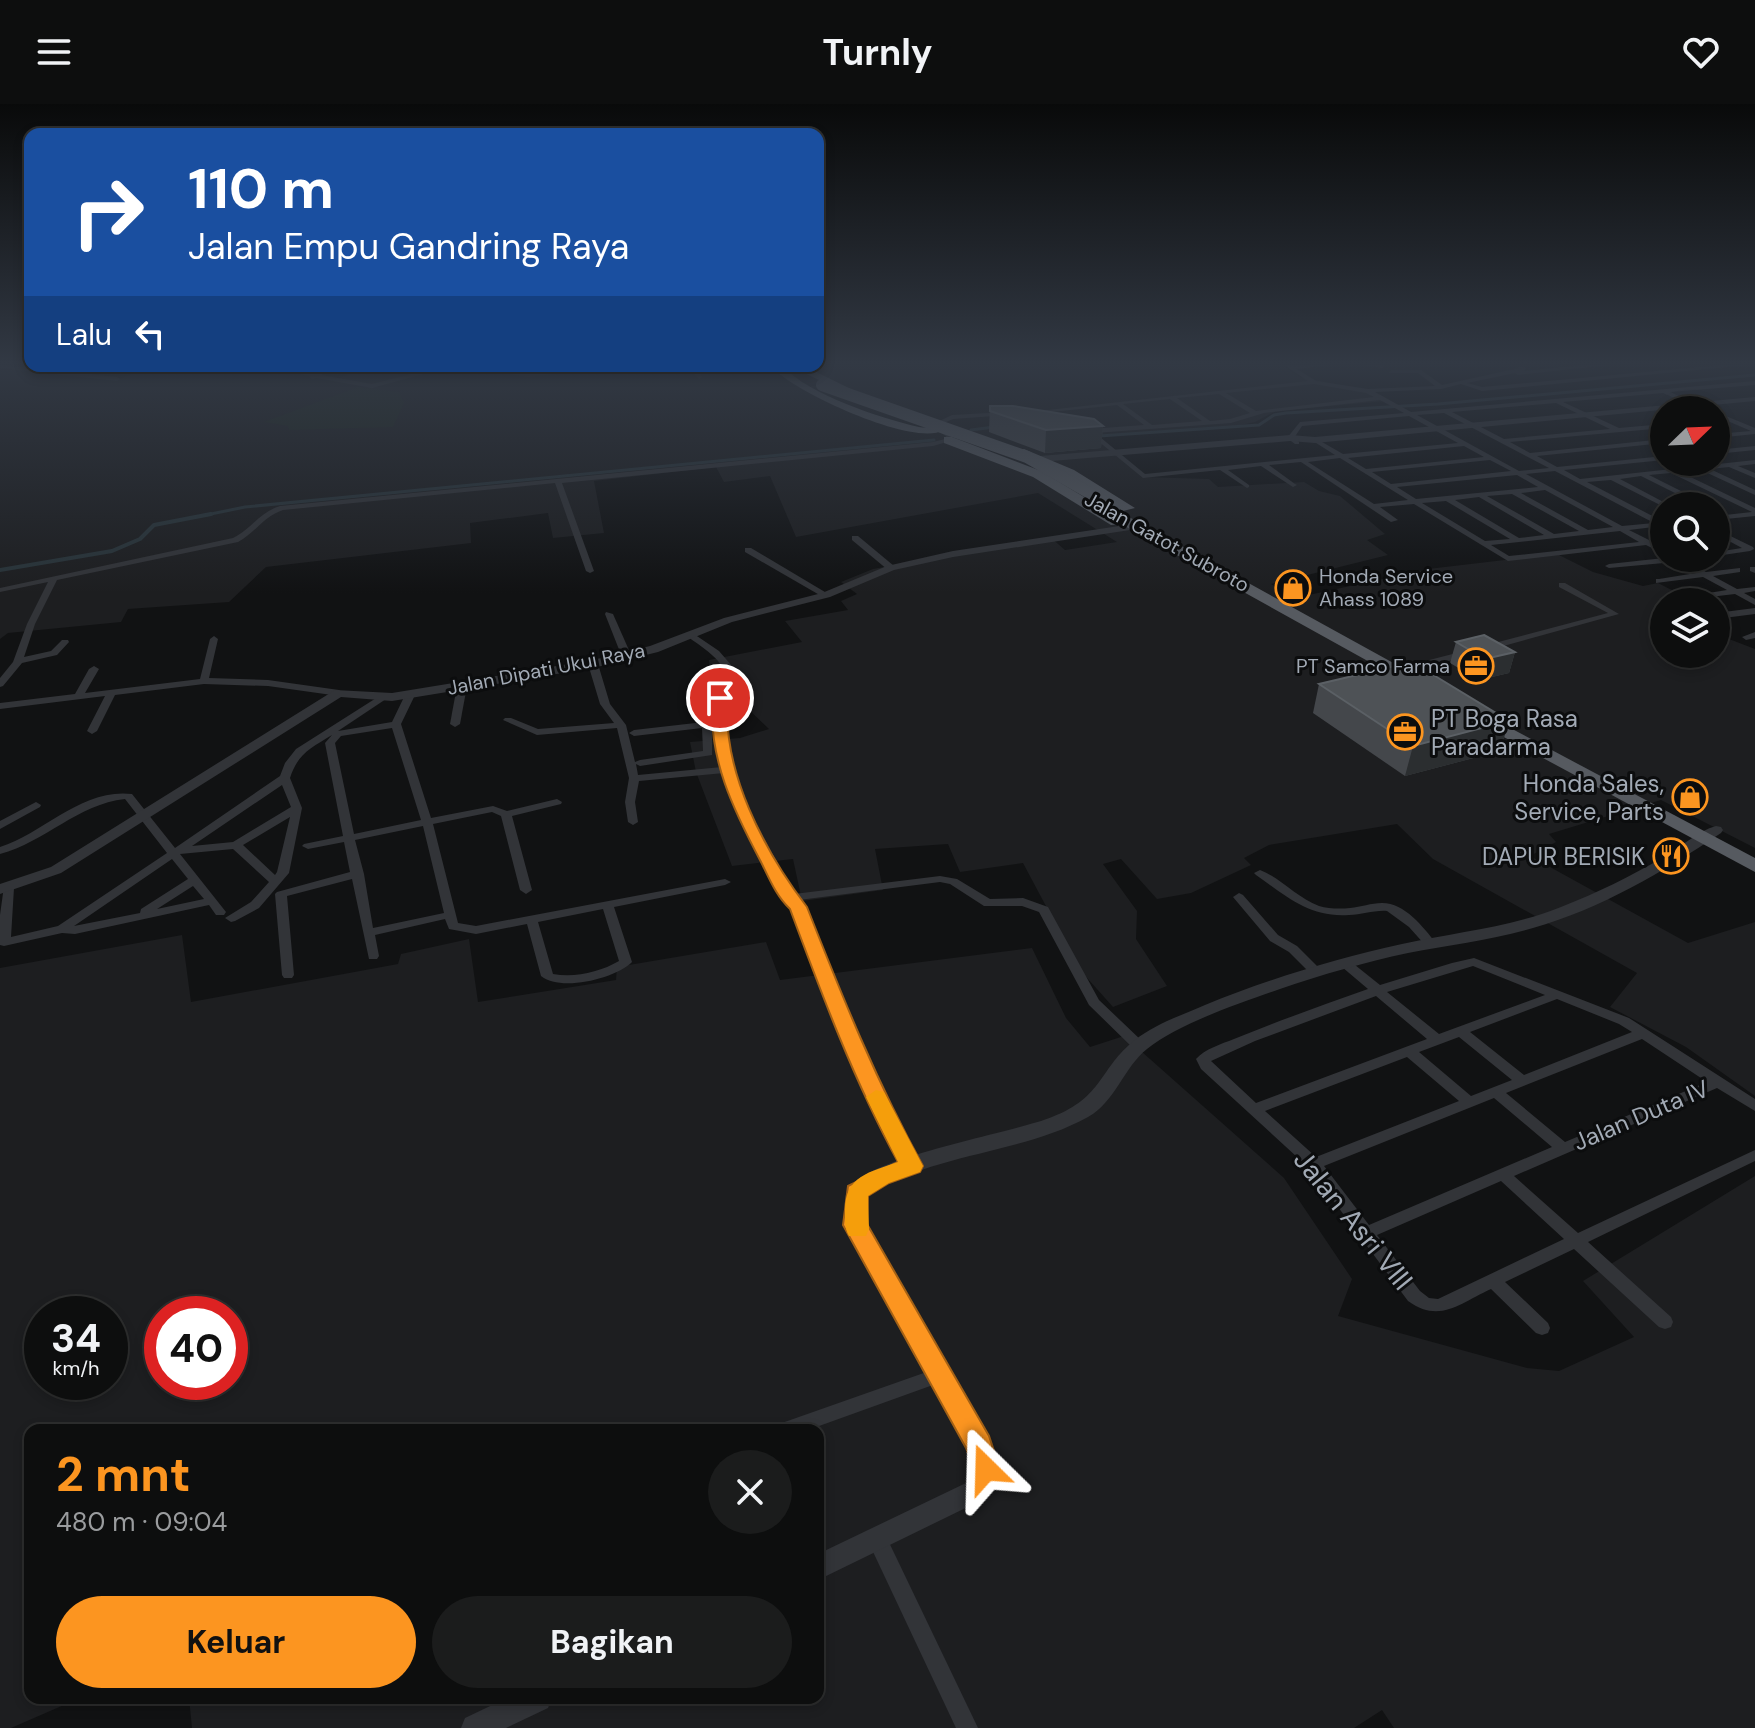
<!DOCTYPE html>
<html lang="id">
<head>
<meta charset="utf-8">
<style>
  :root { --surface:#0d0e0e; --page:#1b1c1c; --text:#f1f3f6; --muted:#9a9c9e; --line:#2d2e2e; --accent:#fc9520 }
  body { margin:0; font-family:"DM Sans",sans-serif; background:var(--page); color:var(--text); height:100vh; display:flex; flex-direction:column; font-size:30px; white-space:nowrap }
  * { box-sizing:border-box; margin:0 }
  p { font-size:26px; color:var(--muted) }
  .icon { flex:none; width:44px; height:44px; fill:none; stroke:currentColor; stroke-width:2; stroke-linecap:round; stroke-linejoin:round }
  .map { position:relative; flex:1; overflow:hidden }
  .side { position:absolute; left:24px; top:1320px; width:800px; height:280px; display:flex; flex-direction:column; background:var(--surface); border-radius:16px; box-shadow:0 4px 12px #0003,0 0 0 2px var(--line) }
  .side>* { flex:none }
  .top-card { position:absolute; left:24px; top:24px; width:800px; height:244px; border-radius:16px; box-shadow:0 4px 12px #0003,0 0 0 2px var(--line); background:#1a4fa0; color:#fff; overflow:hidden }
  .needle { width:52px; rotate:67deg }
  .controls { position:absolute; left:1650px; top:292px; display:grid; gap:16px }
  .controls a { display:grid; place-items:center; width:80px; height:80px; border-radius:50%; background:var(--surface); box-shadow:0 4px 12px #0003,0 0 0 2px var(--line); font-size:40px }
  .speed { position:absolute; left:24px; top:1192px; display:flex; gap:16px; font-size:40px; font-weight:700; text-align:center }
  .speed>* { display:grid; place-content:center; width:104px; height:104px; border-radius:50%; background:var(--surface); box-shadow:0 4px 12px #0003,0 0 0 2px var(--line); line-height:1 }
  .speed small { font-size:20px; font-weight:400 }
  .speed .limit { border:12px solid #d22; background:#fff; color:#111 }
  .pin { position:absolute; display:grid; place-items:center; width:68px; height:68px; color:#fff; margin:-34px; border:4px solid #fff; border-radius:50%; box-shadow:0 2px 8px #0007 }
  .me { position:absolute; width:88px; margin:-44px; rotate:338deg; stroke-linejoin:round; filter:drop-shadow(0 0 6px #0008) }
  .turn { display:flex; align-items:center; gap:28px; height:168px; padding:0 32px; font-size:36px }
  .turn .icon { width:104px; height:104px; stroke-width:2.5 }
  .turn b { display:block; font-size:56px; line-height:68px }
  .then { display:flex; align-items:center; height:76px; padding:0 32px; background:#0003; gap:16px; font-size:30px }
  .round { display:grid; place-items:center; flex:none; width:84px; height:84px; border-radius:42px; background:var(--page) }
  .head { display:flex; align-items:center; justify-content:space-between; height:136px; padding:0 32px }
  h1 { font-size:48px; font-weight:700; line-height:60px; color:var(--accent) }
  .button { display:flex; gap:16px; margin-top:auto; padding:16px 32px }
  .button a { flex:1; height:92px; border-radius:48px; background:var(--accent); color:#111; font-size:32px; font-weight:700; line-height:92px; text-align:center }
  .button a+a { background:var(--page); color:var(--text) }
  header { display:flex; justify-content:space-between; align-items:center; height:104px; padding:0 32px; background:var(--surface); font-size:36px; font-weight:700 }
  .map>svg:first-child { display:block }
</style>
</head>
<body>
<header><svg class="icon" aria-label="menu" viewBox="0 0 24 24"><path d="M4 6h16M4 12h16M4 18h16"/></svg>Turnly<svg class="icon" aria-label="heart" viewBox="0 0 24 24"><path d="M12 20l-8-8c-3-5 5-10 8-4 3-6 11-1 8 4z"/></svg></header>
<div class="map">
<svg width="1755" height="1624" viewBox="0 0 1755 1624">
  <rect width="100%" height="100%" fill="#111213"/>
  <g fill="#1d1e20" fill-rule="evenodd">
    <polygon points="1282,261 1300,273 1366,286 1386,297 1276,307 1255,318 1236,322 1097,332 1142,373 1209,375 1218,383 1304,378 1319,387 1340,392 1385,430 1367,436 1388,451 1271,480 1295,494 1428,465 1557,450 1593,468 1643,482 1658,479 1695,498 1664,498 1664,550 1716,550 1716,530 1755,545 1755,744 1661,696 1549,730 1556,738 1530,752 1688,839 1755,818 1755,992 1686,943 1610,903 1637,869 1433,755 1397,720 1269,741 1244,754 1251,761 1191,789 1157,795 1121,755 1103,760 1137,807 1136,835 1167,882 1113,903 1080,866 1023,759 960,768 948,740 875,745 883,786 802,797 793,755 732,762 696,668 690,638 740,634 769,625 746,603 715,610 709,556 802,538 785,517 848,506 841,497 857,490 841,478 873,465 1050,433 1065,446 1117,438 1038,389 796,433 770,372 724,378 716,363 594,377 604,429 553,434 548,409 470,419 471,439 266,463 229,498 128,505 121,518 8,529 0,535 0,263 116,276 155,262 257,262 333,277 367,262 429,266 442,262"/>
    <path d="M182,831L191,898L398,860L401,850L469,835L478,898L616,876L617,863L766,838L780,876L1032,844L1066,914L1090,943L1124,932L1284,1074L1352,1175L1338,1212L1527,1264L1559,1267L1634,1233L1583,1177L1755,1072V1624H1394L1382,1606L1354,1624H192L189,1594H818V1326H30V1594H80L11,1624H0V864ZM42,1210H110V1278H42ZM162,1210H230V1278H162Z"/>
  </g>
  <polygon fill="#1d261e" points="358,283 399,288 404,299 393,323 289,326 288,322 264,318"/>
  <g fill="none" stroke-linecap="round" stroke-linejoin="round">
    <g stroke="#293439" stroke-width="3">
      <polyline points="971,326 994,323"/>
      <polyline points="1099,332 1259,321 1274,311 1286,309 1438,300 1755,271"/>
      <polyline points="201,412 245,403 934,336"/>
    </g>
    <polyline stroke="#293439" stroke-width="4" points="0,466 112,447 140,435 154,421 211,410"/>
    <g fill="#323438" fill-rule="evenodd">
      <polygon points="0,261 117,273 120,275 117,277 0,264"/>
      <path d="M1284,261H1328L1297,265L1316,277L1368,285L1435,282L1418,269H1389L1391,266H1421L1442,281L1519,264L1515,261L1526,264L1524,267L1583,261H1609L1518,271L1515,269L1467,279L1482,283L1721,261H1747L1482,287L1461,280L1441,285L1375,288L1411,308L1755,277V281L1670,288L1710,306H1702L1663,289L1563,298L1619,324L1664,320V324L1510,338L1530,349L1664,335V339L1537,352L1557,363L1664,352V356L1564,366L1580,375L1755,356V360L1738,362L1755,369V374L1729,363L1710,365L1755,386V391L1701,366L1680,368L1755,404V412L1716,416V412L1752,408L1671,369L1649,371L1711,402H1701L1641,372L1620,375L1671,402L1664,403L1611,376L1587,378L1664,418V422H1662L1629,426L1649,436L1664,435V439L1656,440L1664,445V450L1646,441L1508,457L1414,400L1380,403L1398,416L1391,418L1301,358L1269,361L1295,380L1297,381L1293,383L1261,362L1228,366L1249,381V383L1247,384L1220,366L1143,374L1086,327L1089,325L1144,321L1117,301L1033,310L1030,308L1308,277ZM1314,280L1366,289L1374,293L1256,307L1226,289ZM1219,290L1250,309L1230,315L1210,317L1177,294ZM1170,295L1202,317L1152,321L1123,300ZM1380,296L1404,309L1300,318L1287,334L1295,340H1299V338L1294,334L1302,322L1409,312L1458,339L1343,350L1315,334L1312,336L1313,337L1335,351L1145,370L1095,329L1231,319L1264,309ZM1556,299L1610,325L1504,335L1452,308ZM1444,309L1549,364L1519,367L1417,311ZM1464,342L1484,353L1366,365L1348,354ZM1340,354L1408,396L1374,400L1308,358ZM1490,356L1511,367L1391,380L1372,368ZM1555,367L1654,419L1622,422L1526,370ZM1517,371L1538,383L1416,395L1397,383ZM1545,386L1613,423L1588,426L1521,389ZM1512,390L1579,427L1554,430L1487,392ZM1479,393L1544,431L1519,434L1455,396ZM1446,397L1510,435L1485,437L1422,399ZM1620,427L1639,438L1509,452L1491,441Z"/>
      <polygon points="1364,261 1384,261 1385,262 1382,264"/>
      <polygon points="151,262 159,262 148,267 145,265"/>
      <path d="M258,262C276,262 298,271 313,270C322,269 329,262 339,262L321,271L372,280L443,262H453L372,284L316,274L312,275L309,272Z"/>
      <path d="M458,262C482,262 505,269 528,269C557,270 587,262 617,262L528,273Z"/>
      <polygon points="727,262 739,262 700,270 702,273 699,275 694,269"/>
      <path d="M1006,308L1008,311L953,315L937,322L953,331L950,337L933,342L562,379L594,467L590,469L586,467L555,379L283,406C264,412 255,429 238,438L57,476L35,520L24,553L51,547L62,536H68L69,538L57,551L22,559L3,582L0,583V574L13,558L27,520L48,478L0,488V484L233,434C251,425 260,408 280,402L933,338L945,335L946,332L929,322L952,311Z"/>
      <polygon points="1716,308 1755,324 1755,330 1716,334 1716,330 1751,327 1716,312"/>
      <polygon points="1755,342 1755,346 1716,350 1716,346"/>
      <polygon points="1716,425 1753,443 1754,445 1750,447 1716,452 1716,448 1742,444 1716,430"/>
      <polygon points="852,432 858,432 894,462 894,466 888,466 852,436"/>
      <polygon points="745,444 751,444 830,491 823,493 745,448"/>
      <polygon points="1664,454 1680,454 1706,468 1740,464 1740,468 1713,472 1737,485 1755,483 1755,487 1744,489 1755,495 1755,501 1735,490 1693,495 1693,491 1696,491 1727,486 1703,473 1656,479 1656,475 1659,475 1696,469 1675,458 1609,464 1605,462 1609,460"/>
      <polygon points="1750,463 1755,463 1755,469 1750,467"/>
      <polygon points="1559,479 1565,479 1619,510 1489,546 1483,546 1483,542 1608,509 1559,483"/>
      <polygon points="1755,504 1755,510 1716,515 1716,509"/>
      <polygon points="606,508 613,510 632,553 630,555 627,556 622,553 605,510"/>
      <path d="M691,528L719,547L732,562L733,574L723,620L730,656L752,711L794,790L940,772L957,775L990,795L1023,794L1048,803L1099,896L1143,938L1145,941L1143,944H1133L1089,901L1039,808L1022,802H984L950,780L940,778L799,796L805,807L871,969L901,1031L919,1062L917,1066L912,1068L907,1066C859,982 828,892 792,804L782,794L783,792L748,726L724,669L639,677L635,698L638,718L633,721L628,718L625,698L629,674L617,624L537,631L503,616L505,614H511L538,625L614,619L600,600L588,560L593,557L598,560L610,600L626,621L635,658L640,656L703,647L702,624L634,632L629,629L634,626L713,617C719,564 742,570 688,533L687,531ZM712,623L722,663L638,671L636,660L640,662L712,651Z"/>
      <polygon points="1755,528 1755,534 1746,536 1742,533"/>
      <polygon points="214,532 218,535 209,574 268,576 339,586 344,589 339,592 268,582 204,580 115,591 97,627 92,630 87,627 105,592 0,605 0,599 75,590 89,565 94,562 99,565 85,589 200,575 210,535"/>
      <polygon points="1468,546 1471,547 1471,551 1413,566 1408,563 1410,561"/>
      <polygon points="462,579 467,582 460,620 455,623 450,620 457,582"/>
      <path d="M410,588L415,591L401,620L431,714L493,702L507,707L557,695L562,698L561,700L512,712L532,786L526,790L520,786L501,712L492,708L433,720L458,819L476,822L725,775L731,778L725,781L614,803L632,858C615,875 560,888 541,872L527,820L476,830L449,825L445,815L375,831L379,852L377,855H369L352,775L287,792L294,871L292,874H284L282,871L275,790L277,788L350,768L344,738L308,745L302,742L304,740L343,732L325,639L332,631C311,644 298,649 290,674L302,704L289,769L259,804L235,817L231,818L225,814L251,798L269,778L233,745L180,750L226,808L224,811H216L209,801L75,830L62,829L4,842L0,841V811L4,782L8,780L14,784L11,833L58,822L167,749L125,695C78,700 45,738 0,750V743C44,729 82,684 132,690L175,744L280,672L285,659L296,645L381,591L384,590L389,593L338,627L392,618L405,591ZM392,624L421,716L354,730L335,639L341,632ZM282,681L291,703L233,738L192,742ZM290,713L277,768L275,771L243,741ZM423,722L444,809L373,824L364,770L355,736ZM172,755L188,775L141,805L140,809L74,822ZM193,782L204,795L157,805ZM603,805L619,857C600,868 575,874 553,870L538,818Z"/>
      <polygon points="36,698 41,701 40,703 0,725 0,717"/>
      <path d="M1260,766C1281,774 1297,794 1319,802C1329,805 1341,805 1350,804C1361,803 1371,799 1382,799C1405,799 1423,823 1436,839L1434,842H1426L1409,823L1387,807C1374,806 1362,811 1349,811C1310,814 1286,792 1256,771L1254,769Z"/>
      <polygon points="1239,789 1243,791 1278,831 1297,842 1320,865 1322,868 1320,871 1312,871 1289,848 1270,837 1233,793"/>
      <path d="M1474,854L1629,914L1755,995V1007L1717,984L1514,1072L1578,1129L1755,1046V1057L1588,1138L1671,1213L1673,1218L1671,1223L1665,1225L1659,1223L1574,1145L1505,1178L1548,1219L1550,1224L1548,1229L1542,1231L1536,1229L1491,1185C1460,1199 1440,1220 1408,1197L1309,1064L1201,965L1196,955C1205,945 1221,940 1234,935C1278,917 1323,901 1368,885L1342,863L1340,860L1342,857H1350L1380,881L1452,859ZM1473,862L1545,891L1439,930L1387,888ZM1376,892L1427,935L1256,999L1211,957L1255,937ZM1557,895L1619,920L1632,928L1524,971L1470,928ZM1459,933L1512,976L1471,992L1419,948ZM1642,935L1707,978L1565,1038L1506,989ZM1407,953L1459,997L1316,1053L1265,1007ZM1494,994L1552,1043L1369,1121L1324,1062ZM1501,1077L1564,1135L1438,1195L1429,1194L1420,1187L1377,1131Z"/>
      <polygon points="938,1264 944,1267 947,1272 944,1277 808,1326 776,1326 779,1320"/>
      <polygon points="877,1426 884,1428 978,1624 956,1624 867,1435 870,1428"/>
    </g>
    <g fill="#323438" fill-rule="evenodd">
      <polygon points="1755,293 1755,297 1315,339 1290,337 1040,358 1036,355 1040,352 1290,331 1315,333"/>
      <polygon points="1126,421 1130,422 1130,426 953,453 894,466 830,493 732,518 658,548 593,564 392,597 341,593 61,769 0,790 0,780 51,763 335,586 392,589 593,556 650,542 724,514 822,489 887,462 953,447"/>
      <path d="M1716,722L1721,723L1723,726L1721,729C1663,768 1600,805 1533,824C1492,836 1449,841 1408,849C1365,858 1321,871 1280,885C1241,899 1179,919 1147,945C1124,963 1115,998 1088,1013C1019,1051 935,1048 867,1092L865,1121L988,1333L998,1365L984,1395L818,1476V1450L966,1379L974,1364L968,1344L845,1121C845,1111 843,1094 848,1085C867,1053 1013,1029 1052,1013C1104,993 1099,964 1135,936C1155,920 1182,911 1205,901C1268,875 1335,855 1402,840C1456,828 1509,824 1561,803C1597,789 1631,772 1664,753C1681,743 1698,727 1716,722Z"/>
      <polygon points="507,1594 552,1594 548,1604 506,1624 461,1624 465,1614"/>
    </g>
    <g fill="#565a60" fill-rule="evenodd">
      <path d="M782,262C810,291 880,314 919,323C928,325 935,321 943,326C916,344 793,288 772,263Z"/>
      <polygon points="790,262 804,262 857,288 848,290"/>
      <polygon points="944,333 952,333 1041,367 1099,402 1109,402 1426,577 1417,582 1411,581 1121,420 1111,421 1033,373 944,339"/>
      <polygon points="1024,345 1074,366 1135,404 1123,407 1066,372 1020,352 1020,346"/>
      <polygon points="1482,609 1755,754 1755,768 1476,618 1473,614"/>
    </g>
    <polyline stroke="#565a60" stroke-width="12" points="822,281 1027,353 1114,403"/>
  </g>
  <g fill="#44474b">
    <polygon points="990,302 1103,322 1101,344 1045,349 989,328"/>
    <polygon points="1456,538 1515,548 1509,569 1479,576 1450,559"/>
    <polygon points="1319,580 1509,617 1500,647 1405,672 1313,609"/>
  </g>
  <g fill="#2b2e30">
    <polygon points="1103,322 1101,344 1045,349 1046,326"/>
    <polygon points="1515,548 1509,569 1479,576 1485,555"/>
    <polygon points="1509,617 1500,647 1405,672 1413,642"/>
  </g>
  <g fill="#4e5256" stroke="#5b6065" stroke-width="2">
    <polygon points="990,302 1013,302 1094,315 1103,322 1046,326 990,307"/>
    <polygon points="1484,531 1515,548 1485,555 1456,538"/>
    <polygon points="1412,558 1509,617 1413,642 1319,580"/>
  </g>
  <linearGradient id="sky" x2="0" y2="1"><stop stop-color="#090a0a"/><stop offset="0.53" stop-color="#323944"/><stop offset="1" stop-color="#323944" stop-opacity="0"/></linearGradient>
  <rect width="1755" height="489" fill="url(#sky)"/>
  <path fill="#fc9520" stroke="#a46115" stroke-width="2" d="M720,590L728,594C721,666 765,748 807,803C842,892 877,979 923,1062L920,1068L889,1079L868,1092L867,1120L989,1332L1000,1365L996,1374L986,1378L977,1374L966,1344L843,1121L848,1082L898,1058C854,977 822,891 790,805C776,792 769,774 761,758C734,707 707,653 713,594Z"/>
  <path fill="#f59e0b" d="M876,986L884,988L923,1062L920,1068L889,1079L868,1092L869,1125L866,1132H849C844,1123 845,1115 845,1106C845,1072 870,1068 898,1058L866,993Z"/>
  <defs>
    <symbol id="shop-ring" viewBox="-11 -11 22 22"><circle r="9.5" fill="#0c0d0e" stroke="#fc9520" stroke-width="1.5"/><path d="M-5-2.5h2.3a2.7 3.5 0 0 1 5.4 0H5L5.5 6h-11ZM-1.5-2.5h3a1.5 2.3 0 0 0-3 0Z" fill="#fc9520"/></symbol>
    <symbol id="office-ring" viewBox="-11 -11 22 22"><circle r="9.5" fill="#0c0d0e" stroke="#fc9520" stroke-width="1.5"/><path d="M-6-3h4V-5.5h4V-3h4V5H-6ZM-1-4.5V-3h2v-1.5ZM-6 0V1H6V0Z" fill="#fc9520"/></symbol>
    <symbol id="restaurant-ring" viewBox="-11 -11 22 22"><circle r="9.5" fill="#0c0d0e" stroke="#fc9520" stroke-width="1.5"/><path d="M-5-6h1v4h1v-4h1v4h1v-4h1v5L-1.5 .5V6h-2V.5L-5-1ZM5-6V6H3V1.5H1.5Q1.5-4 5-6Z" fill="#fc9520"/></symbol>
  </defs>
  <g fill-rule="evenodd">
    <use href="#shop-ring" x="1273" y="464" width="40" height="40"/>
    <use href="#office-ring" x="1456" y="542" width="40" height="40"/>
    <use href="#office-ring" x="1385" y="608" width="40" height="40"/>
    <use href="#shop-ring" x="1670" y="673" width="40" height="40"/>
    <use href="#restaurant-ring" x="1651" y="732" width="40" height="40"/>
  </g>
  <g text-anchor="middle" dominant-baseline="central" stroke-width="6" stroke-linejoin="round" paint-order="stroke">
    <g font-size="20" fill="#a2aab5" stroke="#0c0d0e">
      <text transform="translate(1167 438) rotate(29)">Jalan Gatot Subroto</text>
      <text transform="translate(546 565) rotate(-11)">Jalan Dipati Ukui Raya</text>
    </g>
    <g font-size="20" fill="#a2aab5" stroke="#0c0d0e" text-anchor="start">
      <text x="1319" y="472">Honda Service<tspan x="1319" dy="23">Ahass 1089</tspan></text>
      <text x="1450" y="562" text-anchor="end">PT Samco Farma</text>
    </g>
    <g font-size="24" fill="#a2aab5" stroke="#0c0d0e" text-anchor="end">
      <text x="1431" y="614" text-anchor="start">PT Boga Rasa<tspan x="1431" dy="28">Paradarma</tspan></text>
      <text x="1664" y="679">Honda Sales,<tspan x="1664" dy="28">Service, Parts</tspan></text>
      <text x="1645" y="752">DAPUR BERISIK</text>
    </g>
    <g font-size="24" fill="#a2aab5" stroke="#0c0d0e">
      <text transform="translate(1641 1011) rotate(-23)">Jalan Duta IV</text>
    </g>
    <g font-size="28" fill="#a2aab5" stroke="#0c0d0e">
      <text transform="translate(1353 1116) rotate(51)">Jalan Asri VIII</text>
    </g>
  </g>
</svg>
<div class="controls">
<a><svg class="needle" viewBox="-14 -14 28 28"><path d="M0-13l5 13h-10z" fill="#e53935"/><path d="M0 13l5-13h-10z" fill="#9a9c9e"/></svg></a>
<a><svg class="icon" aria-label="search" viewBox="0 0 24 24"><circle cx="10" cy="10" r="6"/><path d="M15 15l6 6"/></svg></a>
<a><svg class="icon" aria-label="layers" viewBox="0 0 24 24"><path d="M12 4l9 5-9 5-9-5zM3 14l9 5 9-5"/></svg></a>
</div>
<div class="speed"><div>34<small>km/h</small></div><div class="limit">40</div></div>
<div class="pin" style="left:720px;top:594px;background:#d93025"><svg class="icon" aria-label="arrive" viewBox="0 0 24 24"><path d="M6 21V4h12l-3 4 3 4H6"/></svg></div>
<svg class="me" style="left:986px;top:1365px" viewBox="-20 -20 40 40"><path d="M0-17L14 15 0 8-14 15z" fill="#fc9520" stroke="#fff" stroke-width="4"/></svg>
<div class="top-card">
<div class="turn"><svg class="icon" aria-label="right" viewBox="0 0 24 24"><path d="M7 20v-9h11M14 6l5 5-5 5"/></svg><div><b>110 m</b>Jalan Empu Gandring Raya</div></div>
<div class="then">Lalu<svg class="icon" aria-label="left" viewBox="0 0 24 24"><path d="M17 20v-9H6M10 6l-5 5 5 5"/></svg></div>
</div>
<section class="side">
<div class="head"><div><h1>2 mnt</h1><p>480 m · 09:04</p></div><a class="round"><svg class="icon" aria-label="close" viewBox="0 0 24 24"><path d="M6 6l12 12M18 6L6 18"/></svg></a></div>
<div class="button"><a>Keluar</a><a>Bagikan</a></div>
</section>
</div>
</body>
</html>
